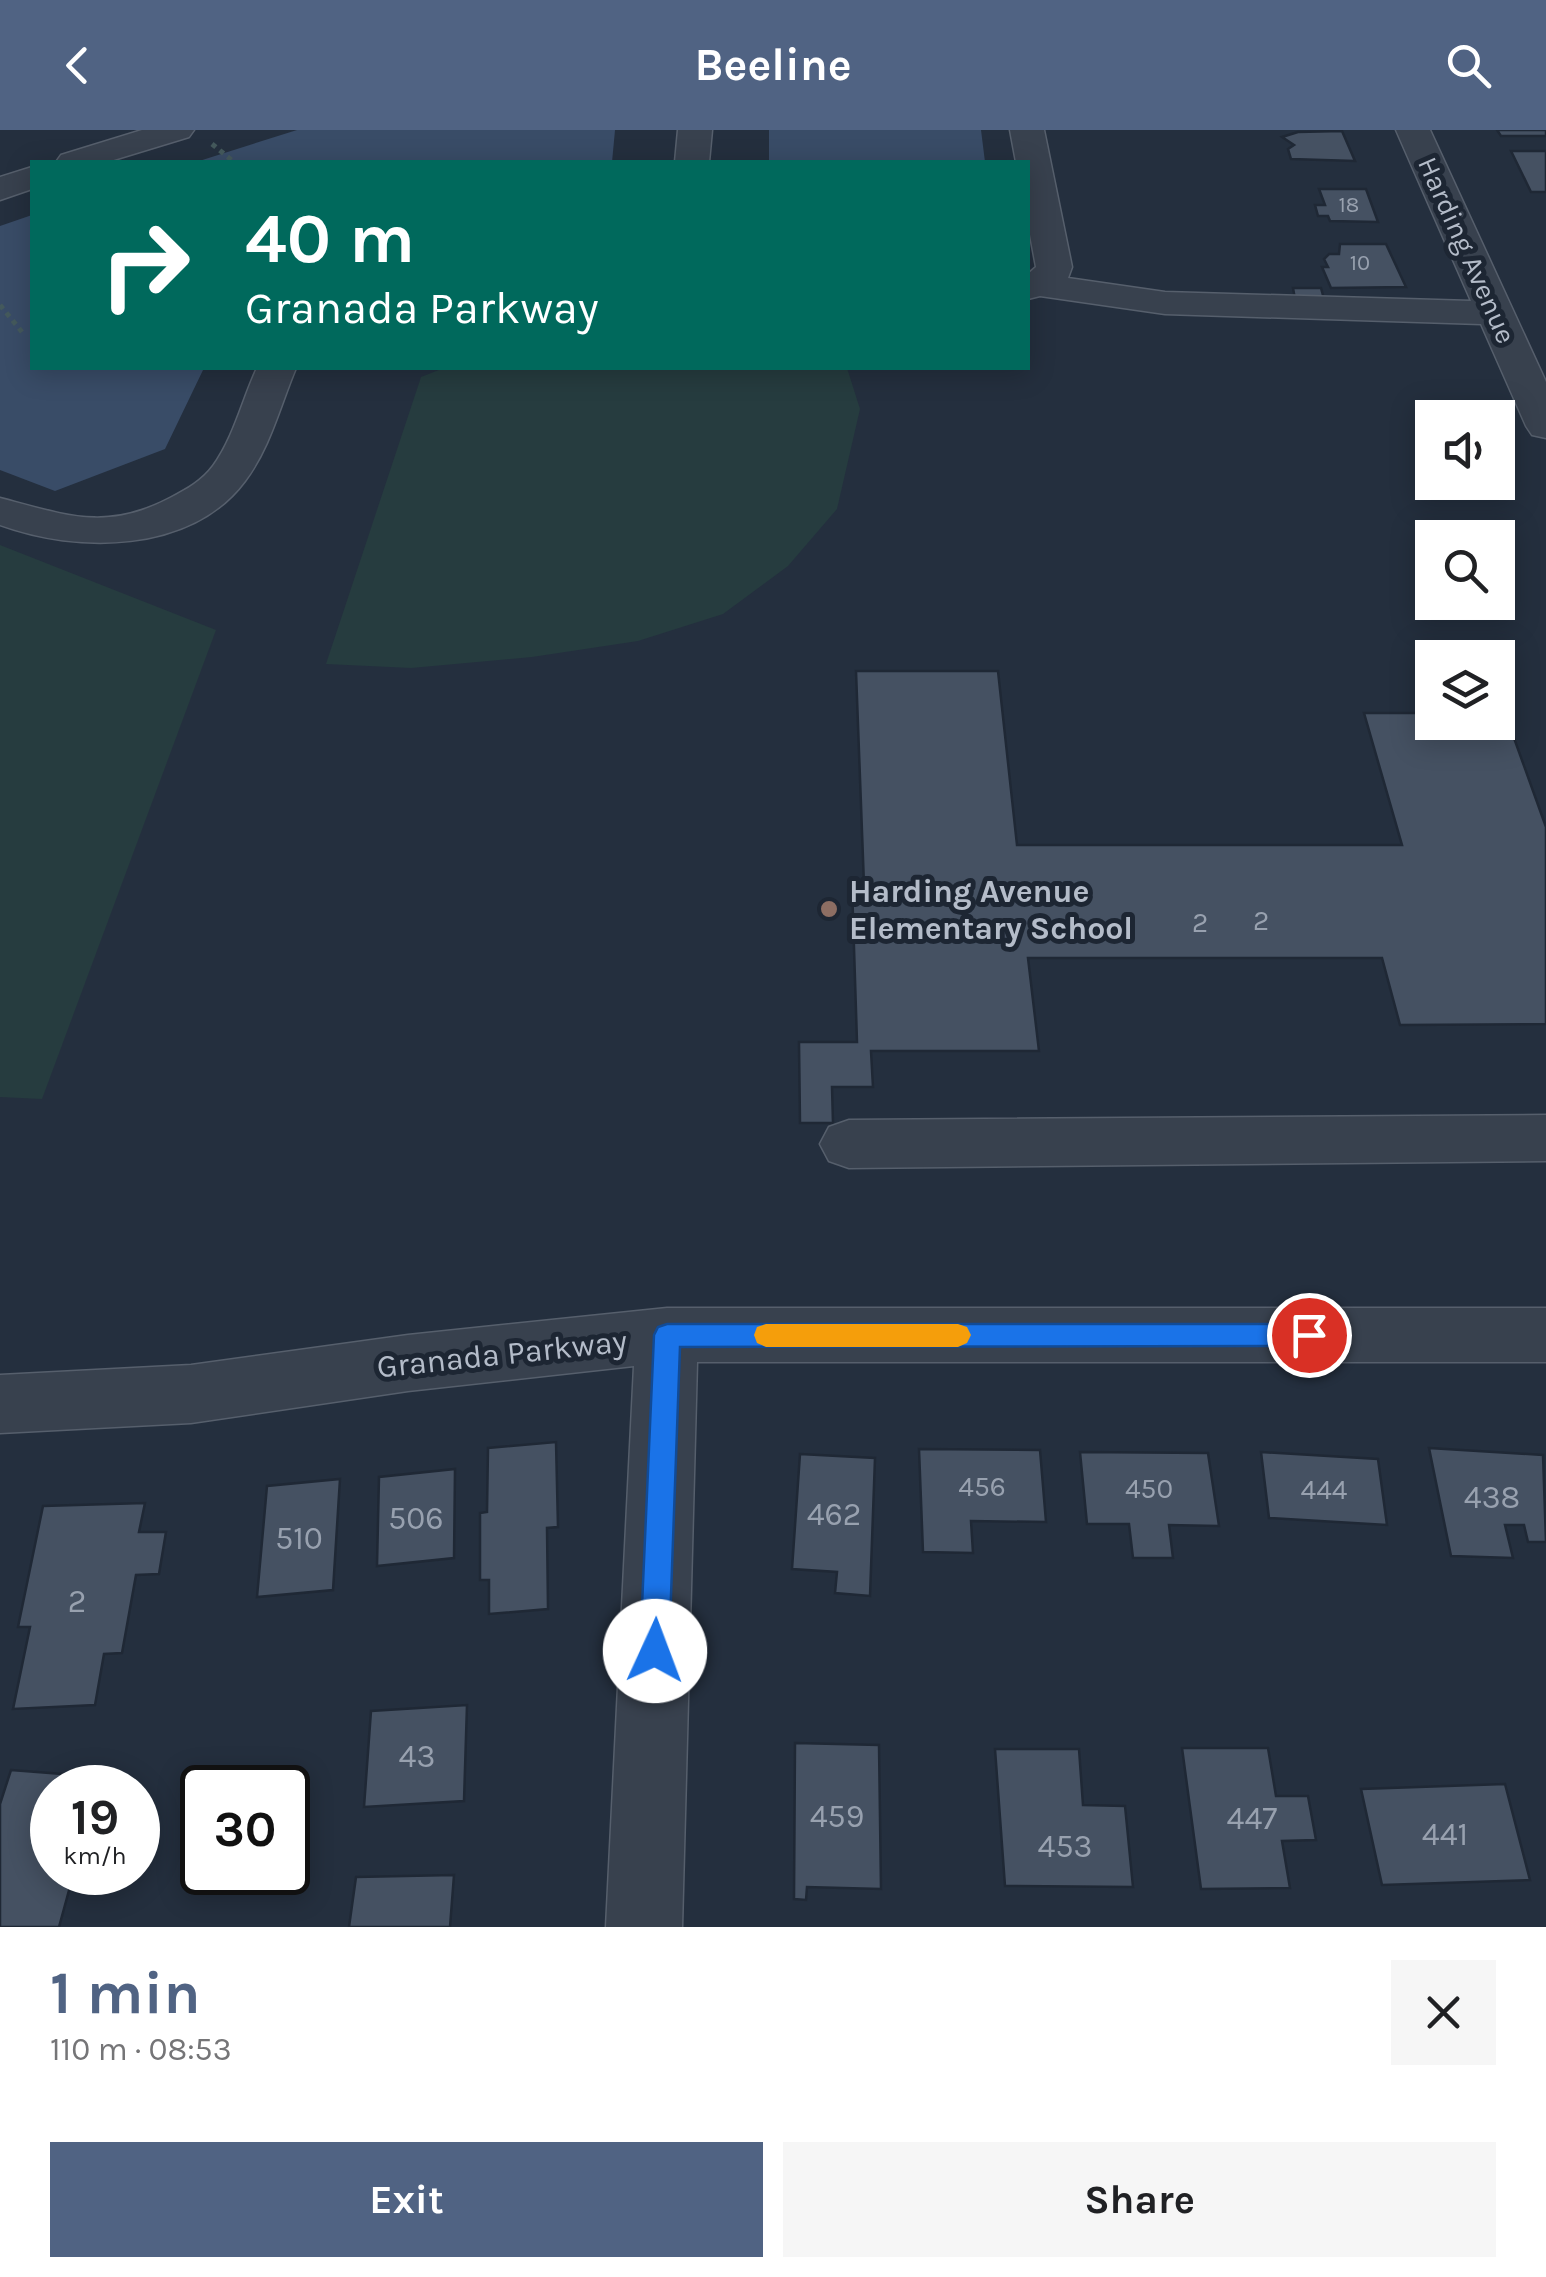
<!DOCTYPE html>
<html lang="en">
<head>
<meta charset="utf-8">
<style>
  :root { --surface:#fff; --page:#f6f6f6; --text:#202124; --muted:#757577; --accent:#506383 }
  body { margin:0; font-family:Karla,sans-serif; background:var(--page); color:var(--text); height:100vh; display:flex; flex-direction:column; font-size:38px; white-space:nowrap }
  * { box-sizing:border-box; margin:0 }
  p { font-size:32px; color:var(--muted) }
  .icon { flex:none; width:55px; height:55px; fill:none; stroke:currentColor; stroke-width:2; stroke-linecap:round; stroke-linejoin:round }
  .map { position:relative; height:1797px; overflow:hidden }
  .details { display:flex; flex-direction:column; background:var(--surface); flex:1 }
  .details>* { flex:none }
  .hud { position:absolute; left:30px; top:30px; width:1000px; height:210px; border-radius:0px; box-shadow:0 5px 25px #0003; background:#00695c; color:#fff; overflow:hidden }
  .tools { position:absolute; left:1415px; top:270px; display:grid; gap:20px }
  .tools a { display:grid; place-items:center; width:100px; height:100px; border-radius:0px; background:var(--surface); box-shadow:0 5px 25px #0003; font-size:50px }
  .speed { position:absolute; left:30px; top:1635px; display:flex; gap:20px; font-size:50px; font-weight:700; text-align:center }
  .speed>* { display:grid; place-content:center; width:130px; height:130px; border-radius:50%; background:var(--surface); box-shadow:0 5px 25px #0003; line-height:1 }
  .speed small { font-size:25px; font-weight:400 }
  .speed .limit { border:5px solid #111; border-radius:15px; background:#fff; color:#111 }
  .pin { position:absolute; display:grid; place-items:center; width:85px; height:85px; color:#fff; margin:-42px; border:5px solid #fff; border-radius:50%; box-shadow:0 2px 10px #0007 }
  .me { position:absolute; width:110px; margin:-55px; rotate:2deg; stroke-linejoin:round; filter:drop-shadow(0 0 8px #0008) }
  .turn { display:flex; align-items:center; gap:35px; height:210px; padding:0 50px; font-size:45px }
  .turn .icon { width:130px; height:130px; stroke-width:2.5 }
  .turn b { display:block; font-size:70px; line-height:85px }
  .round { display:grid; place-items:center; flex:none; width:105px; height:105px; border-radius:0px; background:var(--page) }
  .overview { display:flex; align-items:center; justify-content:space-between; height:170px; padding:0 50px }
  h1 { font-size:60px; font-weight:700; line-height:75px; color:var(--accent) }
  .button { display:flex; gap:20px; margin-top:auto; padding:20px 50px }
  .button a { flex:1; height:115px; border-radius:0px; background:var(--accent); color:#fff; font-size:40px; font-weight:700; line-height:115px; text-align:center }
  .button a+a { background:var(--page); color:var(--text) }
  header { display:flex; justify-content:space-between; align-items:center; height:130px; padding:0 50px; background:var(--accent); color:#fff; font-size:45px; font-weight:700 }
  .map>svg:first-child { display:block }
</style>
</head>
<body>
<header><svg class="icon" aria-label="back" viewBox="0 0 24 24"><path d="M15 5l-7 7 7 7"/></svg>Beeline<svg class="icon" aria-label="search" viewBox="0 0 24 24"><circle cx="10" cy="10" r="6"/><path d="M15 15l6 6"/></svg></header>
<div class="map">
<svg width="1546" height="1797" viewBox="0 0 1546 1797">
  <rect width="100%" height="100%" fill="#242f3e"/>
  <g fill="#263c3f">
    <polygon points="444,238 847,238 860,279 837,379 788,436 723,484 638,511 532,527 411,538 326,534 421,247"/>
    <polygon points="0,415 216,500 42,969 0,967"/>
  </g>
  <g fill="#394c67">
    <polygon points="297,0 615,0 612,32 196,32"/>
    <polygon points="769,0 981,0 985,32 769,32"/>
    <polygon points="32,85 32,238 204,238 165,319 55,361 0,340 0,96"/>
  </g>
  <g fill="#455162" stroke="#1f2835" stroke-width="2.5">
    <polygon points="1497,0 1546,0 1546,6 1501,6"/>
    <polygon points="1342,1 1355,31 1291,29 1288,19 1294,15 1282,7 1298,2"/>
    <polygon points="1511,21 1546,21 1546,62 1531,62"/>
    <polygon points="1319,59 1366,59 1378,92 1330,91 1328,86 1318,86 1315,75 1325,75"/>
    <polygon points="1340,114 1386,114 1406,157 1331,158 1322,137 1328,137 1324,129 1329,124 1339,124"/>
    <polygon points="1293,158 1321,158 1324,169 1295,169"/>
    <polygon points="856,541 998,541 1017,715 1402,715 1364,583 1432,583 1432,592 1498,592 1498,583 1505,583 1546,697 1546,894 1400,895 1382,828 1028,828 1039,921 871,921 873,957 832,957 833,993 800,993 799,912 857,912 852,755 864,755"/>
    <polygon points="556,1312 558,1397 547,1398 548,1479 489,1484 489,1450 480,1450 480,1383 487,1382 488,1318"/>
    <polygon points="1429,1318 1543,1325 1546,1412 1528,1412 1524,1395 1505,1395 1513,1428 1451,1426"/>
    <polygon points="919,1319 1040,1320 1046,1392 971,1391 973,1423 923,1422"/>
    <polygon points="1080,1322 1208,1323 1219,1396 1169,1395 1173,1428 1133,1428 1129,1394 1087,1394"/>
    <polygon points="1261,1322 1378,1329 1387,1395 1269,1388"/>
    <polygon points="800,1324 875,1328 870,1466 835,1463 837,1442 792,1439"/>
    <polygon points="455,1339 454,1428 377,1436 379,1347"/>
    <polygon points="340,1349 333,1460 257,1467 267,1356"/>
    <polygon points="145,1373 139,1402 166,1402 159,1444 136,1445 122,1523 104,1524 95,1575 13,1579 30,1497 18,1497 43,1376"/>
    <polygon points="467,1575 464,1671 364,1677 371,1581"/>
    <polygon points="795,1613 879,1615 881,1759 807,1757 806,1770 794,1769"/>
    <polygon points="1182,1618 1268,1618 1276,1666 1308,1666 1316,1710 1282,1711 1290,1758 1201,1759"/>
    <polygon points="995,1619 1079,1619 1083,1675 1125,1676 1133,1757 1005,1756"/>
    <polygon points="11,1640 101,1647 98,1658 52,1658 52,1742 74,1742 59,1797 0,1797 0,1674"/>
    <polygon points="1505,1654 1530,1750 1382,1755 1361,1659"/>
    <polygon points="454,1745 450,1797 349,1797 356,1747"/>
  </g>
  <g fill="none" stroke-linecap="round" stroke-linejoin="round">
    <defs>
      <g id="minor">
        <polygon points="142,0 194,0 189,7 107,32 56,32 61,25"/>
        <polygon points="678,0 712,0 709,32 675,32"/>
        <polygon points="1010,0 1044,0 1072,137 1068,148 1165,162 1471,171 1396,0 1430,0 1546,252 1546,308 1532,305 1526,296 1481,194 1165,184 1040,166 1028,169 1028,144 1036,137 1028,94 1028,32 1016,32"/>
        <polygon points="32,37 32,59 0,70 0,47"/>
        <path d="M257,238H296C280,276 270,318 245,351C191,424 76,423 0,395V368C66,385 105,402 170,368C187,359 202,351 213,336C234,307 242,270 257,238Z"/>
        <polygon points="1546,985 1546,1031 849,1038 829,1031 820,1014 829,997 849,990"/>
        <polygon points="667,1178 1546,1178 1546,1232 697,1232 682,1797 606,1797 634,1236 408,1261 191,1293 0,1303 0,1245 191,1235 408,1205"/>
      </g>
    </defs>
    <use href="#minor" stroke="#565f6c" stroke-width="3"/>
    <g stroke="#44595c" stroke-width="5" stroke-dasharray="5 5" stroke-linecap="butt">
      <polyline points="212,14 234,32"/>
      <polyline points="0,175 22,202"/>
    </g>
    <use href="#minor" fill="#38414e" fill-rule="evenodd"/>
  </g>
  <polygon fill="#1a73e8" stroke="#114b97" stroke-width="2.5" points="667,1194 1309,1194 1318,1197 1322,1205 1318,1213 1309,1216 680,1217 669,1521 665,1531 655,1535 645,1531 640,1521 654,1205 658,1197"/>
  <polygon fill="#f59e0b" points="766,1194 958,1194 967,1197 971,1205 967,1213 958,1217 766,1217 757,1213 754,1205 757,1197"/>
  <circle fill="#8d6e63" stroke="#1d2633" stroke-width="4" cx="829" cy="779" r="10"/>
  <g text-anchor="middle" dominant-baseline="central" stroke-width="10" stroke-linejoin="round" paint-order="stroke">
    <g font-size="22" fill="#98a1af">
      <text x="1349" y="75">18</text>
      <text x="1360" y="133">10</text>
    </g>
    <g font-size="28" fill="#b4bcc9" stroke="#1d2633">
      <text transform="translate(1467 120) rotate(66)">Harding Avenue</text>
    </g>
    <g font-size="28" fill="#98a1af">
      <text x="1261" y="790">2</text>
      <text x="1200" y="792">2</text>
      <text x="982" y="1356">456</text>
      <text x="1149" y="1358">450</text>
      <text x="1324" y="1359">444</text>
    </g>
    <g font-size="32" font-weight="bold" fill="#b4bcc9" stroke="#1d2633" text-anchor="start">
      <text x="849" y="761">Harding Avenue<tspan x="849" dy="37">Elementary School</tspan></text>
    </g>
    <g font-size="32" fill="#b4bcc9" stroke="#1d2633">
      <text transform="translate(502 1224) rotate(-6)">Granada Parkway</text>
    </g>
    <g font-size="32" fill="#98a1af">
      <text x="1492" y="1367">438</text>
      <text x="834" y="1384">462</text>
      <text x="416" y="1388">506</text>
      <text x="299" y="1408">510</text>
      <text x="77" y="1471">2</text>
      <text x="417" y="1626">43</text>
      <text x="837" y="1686">459</text>
      <text x="1252" y="1688">447</text>
      <text x="1445" y="1704">441</text>
      <text x="1065" y="1716">453</text>
    </g>
  </g>
</svg>
<div class="tools">
<a><svg class="icon" aria-label="sound" viewBox="0 0 24 24"><path d="M4 9h4l5-4v14l-5-4H4zM17 9q2 3 0 6"/></svg></a>
<a><svg class="icon" aria-label="search" viewBox="0 0 24 24"><circle cx="10" cy="10" r="6"/><path d="M15 15l6 6"/></svg></a>
<a><svg class="icon" aria-label="layers" viewBox="0 0 24 24"><path d="M12 4l9 5-9 5-9-5zM3 14l9 5 9-5"/></svg></a>
</div>
<div class="speed"><div>19<small>km/h</small></div><div class="limit">30</div></div>
<div class="pin" style="left:1309px;top:1205px;background:#d93025"><svg class="icon" aria-label="arrive" viewBox="0 0 24 24"><path d="M6 21V4h12l-3 4 3 4H6"/></svg></div>
<svg class="me" style="left:655px;top:1521px" viewBox="-20 -20 40 40"><circle r="19" fill="#fff"/><path d="M0-13L10 11 0 6-10 11z" fill="#1a73e8"/></svg>
<div class="hud">
<div class="turn"><svg class="icon" aria-label="right" viewBox="0 0 24 24"><path d="M7 20v-9h11M14 6l5 5-5 5"/></svg><div><b>40 m</b>Granada Parkway</div></div>
</div>
</div>
<section class="details">
<div class="overview"><div><h1>1 min</h1><p>110 m · 08:53</p></div><a class="round"><svg class="icon" aria-label="close" viewBox="0 0 24 24"><path d="M6 6l12 12M18 6L6 18"/></svg></a></div>
<div class="button"><a>Exit</a><a>Share</a></div>
</section>
</body>
</html>
